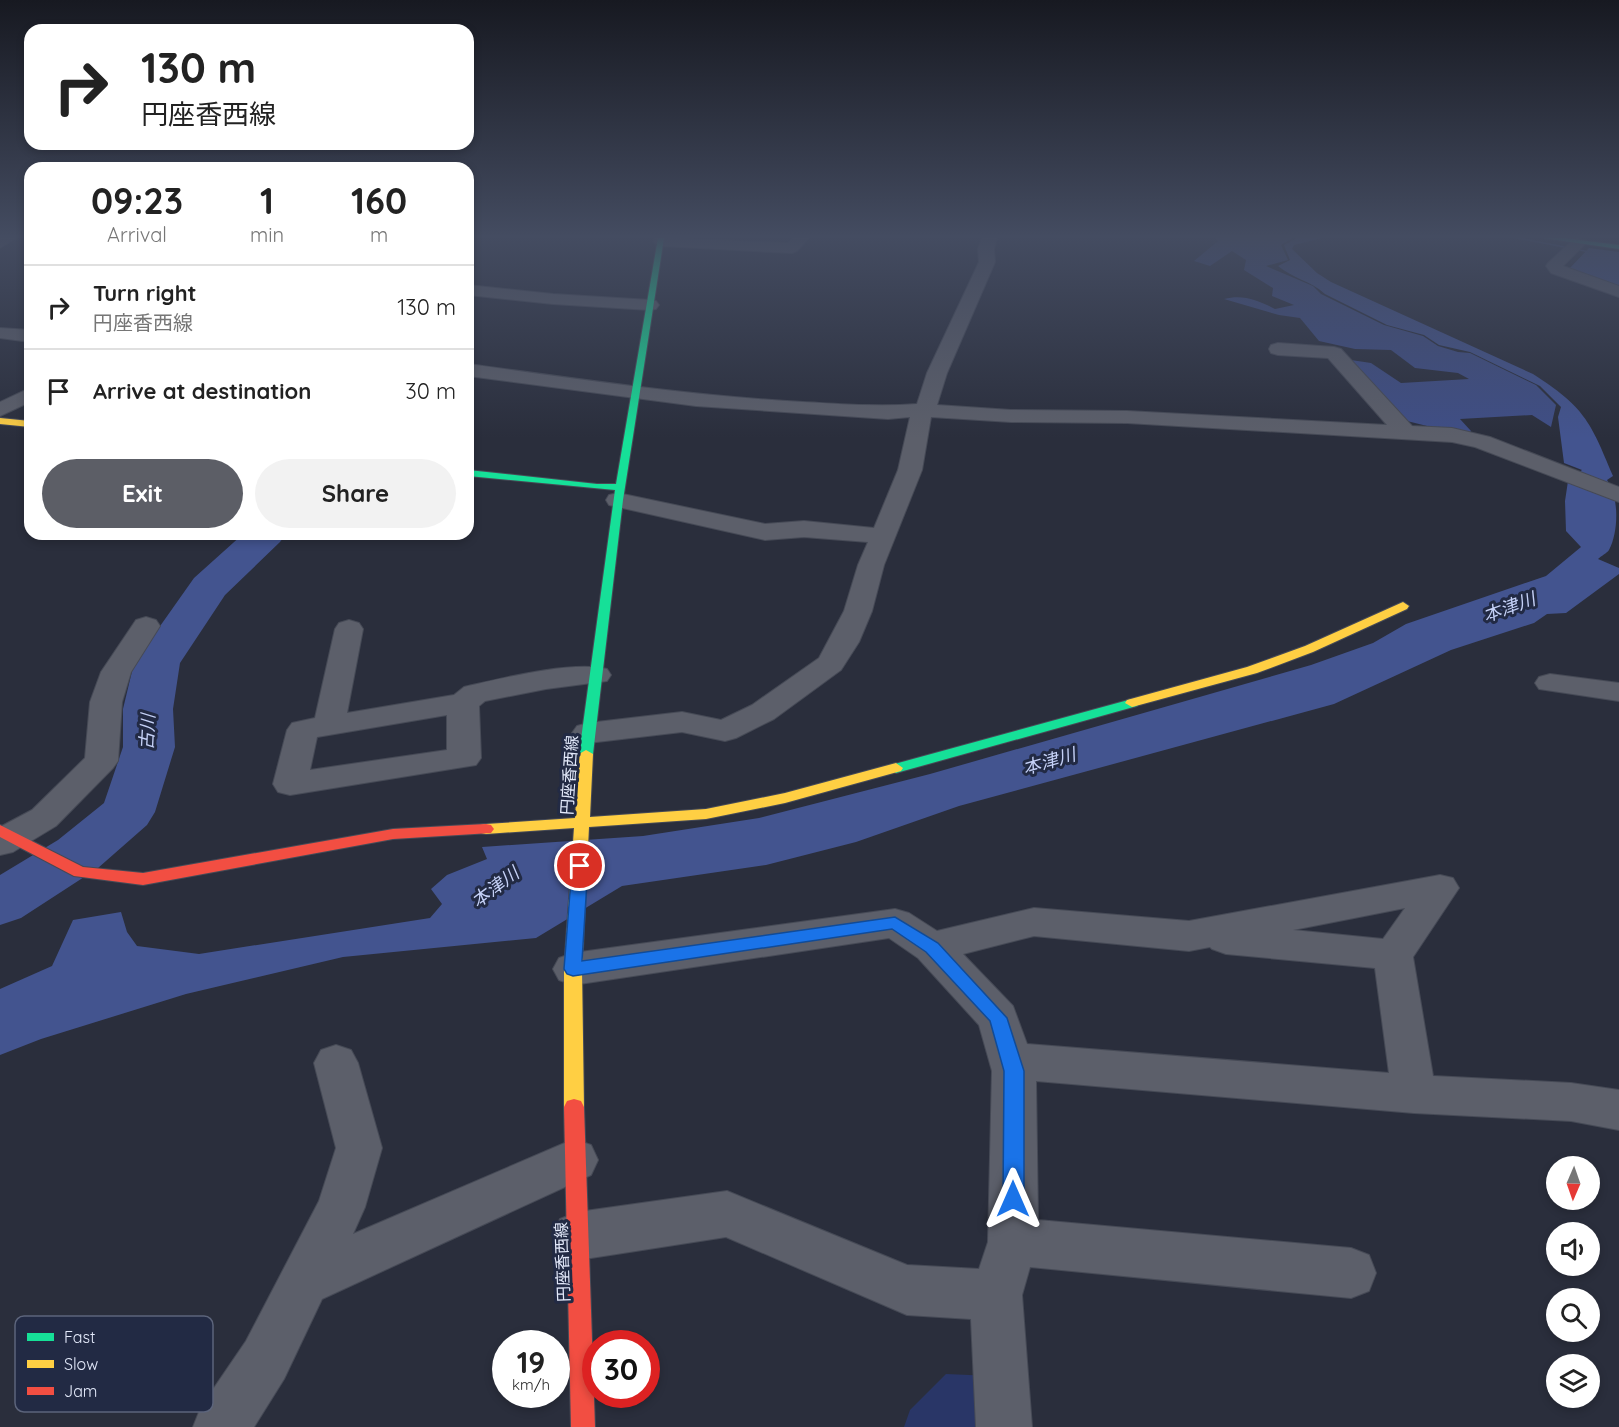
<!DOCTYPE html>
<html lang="en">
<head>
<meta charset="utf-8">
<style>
  :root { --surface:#fff; --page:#f2f2f2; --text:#222; --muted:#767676; --line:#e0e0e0; --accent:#5c5e66 }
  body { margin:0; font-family:Quicksand,"Noto Sans JP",sans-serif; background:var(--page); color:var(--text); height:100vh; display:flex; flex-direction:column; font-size:22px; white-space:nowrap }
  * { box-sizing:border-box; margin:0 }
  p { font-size:20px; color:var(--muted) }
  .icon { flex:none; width:33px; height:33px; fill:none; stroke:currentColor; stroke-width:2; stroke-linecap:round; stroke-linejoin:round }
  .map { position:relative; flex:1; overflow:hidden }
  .side { position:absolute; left:24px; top:162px; width:450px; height:378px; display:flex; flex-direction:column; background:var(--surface); border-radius:18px; box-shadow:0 3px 9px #0003 }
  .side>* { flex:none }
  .top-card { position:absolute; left:24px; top:24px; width:450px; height:126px; border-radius:18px; box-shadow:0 3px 9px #0003; background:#fff; color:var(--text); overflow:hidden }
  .needle { width:39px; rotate:182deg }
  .fabs { position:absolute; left:1546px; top:1156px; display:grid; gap:12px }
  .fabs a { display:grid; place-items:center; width:54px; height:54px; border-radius:50%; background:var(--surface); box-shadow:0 3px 9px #0003; font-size:30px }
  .speed { position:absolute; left:492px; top:1330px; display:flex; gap:12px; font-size:30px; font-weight:700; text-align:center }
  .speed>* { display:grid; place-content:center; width:78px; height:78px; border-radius:50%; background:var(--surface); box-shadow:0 3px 9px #0003; line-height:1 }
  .speed small { font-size:15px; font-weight:400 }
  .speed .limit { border:9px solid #d22; background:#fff; color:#111 }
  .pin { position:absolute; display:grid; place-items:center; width:51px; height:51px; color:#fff; margin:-26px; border:3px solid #fff; border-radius:50%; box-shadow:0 2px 6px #0007 }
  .me { position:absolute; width:66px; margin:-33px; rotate:0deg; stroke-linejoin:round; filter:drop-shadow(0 0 4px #0008) }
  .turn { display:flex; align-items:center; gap:21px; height:126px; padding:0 18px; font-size:27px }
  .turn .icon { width:78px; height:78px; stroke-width:2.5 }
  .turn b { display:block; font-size:42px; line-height:51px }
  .eta { display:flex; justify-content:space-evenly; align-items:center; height:102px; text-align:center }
  .eta b { font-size:36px; font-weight:700; line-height:42px }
  .cta { display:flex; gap:12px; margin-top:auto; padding:12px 18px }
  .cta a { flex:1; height:69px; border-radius:36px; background:var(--accent); color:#fff; font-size:24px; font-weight:700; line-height:69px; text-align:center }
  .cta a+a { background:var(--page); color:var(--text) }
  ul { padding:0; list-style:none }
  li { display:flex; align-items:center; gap:18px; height:84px; padding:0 18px; border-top:2px solid var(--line) }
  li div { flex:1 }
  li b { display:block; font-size:22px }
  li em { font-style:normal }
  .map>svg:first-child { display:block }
</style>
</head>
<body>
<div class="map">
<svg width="1619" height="1427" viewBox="0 0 1619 1427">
  <rect width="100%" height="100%" fill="#2a2e3c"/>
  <polygon fill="#293667" points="946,1374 993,1376 997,1427 904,1427 910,1410"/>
  <path fill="#3f4e86" d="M1216,238H1293L1281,245L1288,260L1266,266L1313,286L1321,294L1384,325L1423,336L1438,346L1458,352L1470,353L1536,385L1556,405L1551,427L1532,415L1460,419L1471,431L1467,436L1403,420L1351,360L1371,363L1401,383L1469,379L1458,373L1415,368L1391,350L1355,349L1319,341L1300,318L1279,315L1224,299C1243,294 1258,300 1275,309L1294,305L1272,296L1273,288L1244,270L1246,260L1232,251L1210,266L1194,261L1218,241Z"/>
  <g fill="#43548f">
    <path d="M1297,238H1322L1294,245L1292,249L1317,273L1331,282L1533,374C1584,407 1590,420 1613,476L1607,480C1619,496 1619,531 1609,550C1607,553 1601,556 1598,559L1619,568V574L1566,613L1547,614L1534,623L1451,650L1334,704L959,806L856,842L766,865L622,886L536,938L343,957L186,994L41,1039L0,1055V989L52,966L73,920L121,912L127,932L137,946L199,954L430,918L442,904L431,889L447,875L487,859L482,847L643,836L759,818L930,774L1311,665L1373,643L1406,624L1546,576L1581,547L1566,531L1565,501L1568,481L1582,470L1564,463L1558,417L1561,407L1540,386L1470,352L1439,345L1424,335L1387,325L1325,294C1311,281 1292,278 1278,266L1290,260L1284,245Z"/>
    <polygon points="1589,248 1619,252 1619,286 1569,269"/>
  </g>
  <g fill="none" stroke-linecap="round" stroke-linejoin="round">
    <polygon fill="#43548f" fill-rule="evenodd" points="1513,238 1523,238 1588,251 1586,252"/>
    <polygon fill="#43548f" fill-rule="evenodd" points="243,534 286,534 280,542 225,595 180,663 173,709 175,747 155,812 147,825 98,868 21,918 0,925 0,875 58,840 104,803 123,747 123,709 134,663 194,578"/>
    <defs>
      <g id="street">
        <polygon points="0,238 16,238 0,248"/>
        <polygon points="655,238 788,243 793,238 809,238 797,251 792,253 661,246 656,244 653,241"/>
        <path d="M982,238H997L994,249L995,262L947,373L937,405L1011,410L1127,411L1387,425L1328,358L1278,355L1271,353L1269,349L1271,345L1278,343L1334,347L1341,349L1412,426L1452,428L1490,437L1619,487V502L1475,447L1452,442L1127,423L1011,422L931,417L922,470L884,565L872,611L859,642L841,670L774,719L736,738L725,741L682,732L588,743L577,740L572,733L577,726L588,723L682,712L721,720L752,705L819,658L844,611L858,565L868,542L804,537L765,540L609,505L606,500L609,495L618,493L765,524L804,521L874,528L898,470L910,417L888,419L696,406L468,376V364C579,379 691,396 803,402C841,404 879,407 917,404L927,373L979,262L978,249Z"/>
        <polygon points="1578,238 1586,243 1563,266 1619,286 1619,297 1551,273 1546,266 1548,263 1573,240"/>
        <polygon points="468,285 553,294 650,300 656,301 659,305 656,309 650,310 553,304 468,295"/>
        <polygon points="0,328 30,330 30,342 0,338"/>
        <polygon points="30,388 30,402 0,416 0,402"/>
        <polygon points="146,617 156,620 160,626 131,672 122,702 118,761 113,768 56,826 13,852 0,855 0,827 32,810 85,758 90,702 101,672 136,620"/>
        <path d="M349,620L359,623L363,629L347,713L454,695L464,687C499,679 573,660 607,669L611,675L607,681L546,689L485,701L479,706L481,758L476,765L290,795L278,792L273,784L287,730L292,723L315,718L335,629L339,623ZM447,715V750L310,770L317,737Z"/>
        <polygon points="1550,674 1619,683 1619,701 1539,689 1535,683 1539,677"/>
        <path d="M1440,875L1453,878L1459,888L1413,957L1433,1076L1571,1083L1619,1090V1130L1571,1121L1414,1113L1036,1081L1038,1220L1351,1248L1369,1255L1376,1273L1369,1291L1351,1298L1030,1267L1022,1295L1032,1427H976L971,1319L907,1315L726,1237L578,1260L560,1253L553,1236L560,1219L578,1212L727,1191L907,1265L979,1269L988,1242L992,1071L979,1025L918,958L889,938L573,985L559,980L553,969L559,958L573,953L895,909L909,913L937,931L1034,908L1189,921ZM1405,908L1383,939L1293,930ZM1034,936L1189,951L1210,947L1212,949L1226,954L1375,968L1389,1073L1027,1044L1013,1006L963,954Z"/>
        <polygon points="336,1045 351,1050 358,1063 382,1148 365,1207 353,1234 574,1139 591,1145 598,1160 591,1175 322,1299 284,1379 254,1427 193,1427 201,1407 246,1341 319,1201 336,1148 314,1063 321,1050"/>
      </g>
      <g id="fast">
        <polygon points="658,238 664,238 623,500 593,754 586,758 579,754 615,490 468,476 468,470 597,484 616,484"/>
        <polygon points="1543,238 1564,238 1619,245 1619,249"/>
        <polygon points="1132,699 1137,700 1139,703 1137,706 896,773 889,768 891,765"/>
      </g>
      <g id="slow">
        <polygon points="0,418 30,421 30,427 0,424"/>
        <polygon points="1403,602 1409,606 1407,609 1313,652 1257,673 1132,707 1125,703 1127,700 1247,667 1305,646"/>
        <polygon points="586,750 593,754 590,817 706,809 785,793 896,763 903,768 901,771 785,803 706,819 589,827 582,969 584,1107 581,1113 574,1115 567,1113 564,1107 564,969 574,828 486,834 481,833 478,829 481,825 486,824 575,818 579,754"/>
      </g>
      <g id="jam">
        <polygon points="486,824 491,825 494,829 491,833 393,839 143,885 74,876 0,837 0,825 83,867 143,873 393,829"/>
        <polygon points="574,1099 581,1101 584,1107 595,1427 571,1427 564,1107 567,1101"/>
      </g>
    </defs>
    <use href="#street" stroke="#464a56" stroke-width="2"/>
    <use href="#fast" stroke="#464a56" stroke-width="2"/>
    <use href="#slow" stroke="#464a56" stroke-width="2"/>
    <use href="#jam" stroke="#464a56" stroke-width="2"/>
    <use href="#street" fill="#5c5f6a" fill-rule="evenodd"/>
    <use href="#fast" fill="#16e098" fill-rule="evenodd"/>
    <use href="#slow" fill="#ffcf43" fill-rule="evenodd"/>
    <use href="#jam" fill="#f24e42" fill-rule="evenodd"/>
  </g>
  <linearGradient id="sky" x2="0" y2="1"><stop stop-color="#171921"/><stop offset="0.54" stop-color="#444c61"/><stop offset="1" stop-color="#444c61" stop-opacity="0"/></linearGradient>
  <rect width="1619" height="438" fill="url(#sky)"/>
  <polygon fill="#1a73e8" stroke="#114b97" stroke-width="1.5" points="580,860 585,862 588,866 582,961 895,917 938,943 1007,1018 1024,1071 1024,1199 1021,1206 1013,1209 1006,1206 1003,1199 1004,1071 990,1021 926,952 892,929 573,976 567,974 564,969 572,866 574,862"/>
  <g text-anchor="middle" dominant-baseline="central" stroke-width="6" stroke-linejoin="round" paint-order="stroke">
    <g font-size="16" fill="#e4eafb" stroke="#222a44">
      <text transform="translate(569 775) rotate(-86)">円座香西線</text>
      <text transform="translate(562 1262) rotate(-92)">円座香西線</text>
    </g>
    <g font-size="18" font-style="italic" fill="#c5d1f7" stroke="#222a44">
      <text transform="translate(1509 607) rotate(-20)">本津川</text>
      <text transform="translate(147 732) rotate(-87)">古川</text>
      <text transform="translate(1049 761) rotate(-16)">本津川</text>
      <text transform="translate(495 887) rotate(-37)">本津川</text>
    </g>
  </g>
  <rect x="15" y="1316" width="198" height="96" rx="9" fill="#222a44" stroke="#5c647b" stroke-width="1.5"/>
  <rect x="27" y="1333" width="27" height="8" fill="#16e098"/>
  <rect x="27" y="1360" width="27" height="8" fill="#ffcf43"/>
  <rect x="27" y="1387" width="27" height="8" fill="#f24e42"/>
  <g font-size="16" fill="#e4eafb">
    <text x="64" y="1343">Fast</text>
    <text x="64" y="1370">Slow</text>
    <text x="64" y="1397">Jam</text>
  </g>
</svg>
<div class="fabs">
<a><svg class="needle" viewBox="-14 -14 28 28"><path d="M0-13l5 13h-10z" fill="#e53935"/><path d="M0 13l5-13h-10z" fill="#767676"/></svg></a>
<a><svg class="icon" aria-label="sound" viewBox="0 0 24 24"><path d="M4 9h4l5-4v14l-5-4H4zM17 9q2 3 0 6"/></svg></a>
<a><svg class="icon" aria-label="search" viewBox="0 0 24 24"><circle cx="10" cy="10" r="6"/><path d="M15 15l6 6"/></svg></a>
<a><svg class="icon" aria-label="layers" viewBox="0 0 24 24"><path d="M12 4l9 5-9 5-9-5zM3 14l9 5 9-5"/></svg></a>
</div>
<div class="speed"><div>19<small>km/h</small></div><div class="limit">30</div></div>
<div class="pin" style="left:580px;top:866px;background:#d93025"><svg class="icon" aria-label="arrive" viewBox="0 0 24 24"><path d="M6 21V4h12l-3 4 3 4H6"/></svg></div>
<svg class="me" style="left:1013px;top:1199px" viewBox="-20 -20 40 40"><path d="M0-17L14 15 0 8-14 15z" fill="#1a73e8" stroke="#fff" stroke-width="4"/></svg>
<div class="top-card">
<div class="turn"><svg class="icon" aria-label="right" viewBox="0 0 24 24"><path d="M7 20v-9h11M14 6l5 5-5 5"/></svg><div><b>130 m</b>円座香西線</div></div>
</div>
<section class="side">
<div class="eta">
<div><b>09:23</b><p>Arrival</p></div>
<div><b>1</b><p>min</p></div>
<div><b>160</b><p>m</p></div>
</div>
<ul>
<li><svg class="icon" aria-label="right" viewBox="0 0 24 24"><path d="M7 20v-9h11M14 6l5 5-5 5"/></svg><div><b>Turn right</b><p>円座香西線</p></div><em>130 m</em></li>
<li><svg class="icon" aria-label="arrive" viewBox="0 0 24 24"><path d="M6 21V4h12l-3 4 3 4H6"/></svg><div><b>Arrive at destination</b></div><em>30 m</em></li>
</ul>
<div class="cta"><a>Exit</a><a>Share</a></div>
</section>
</div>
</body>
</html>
